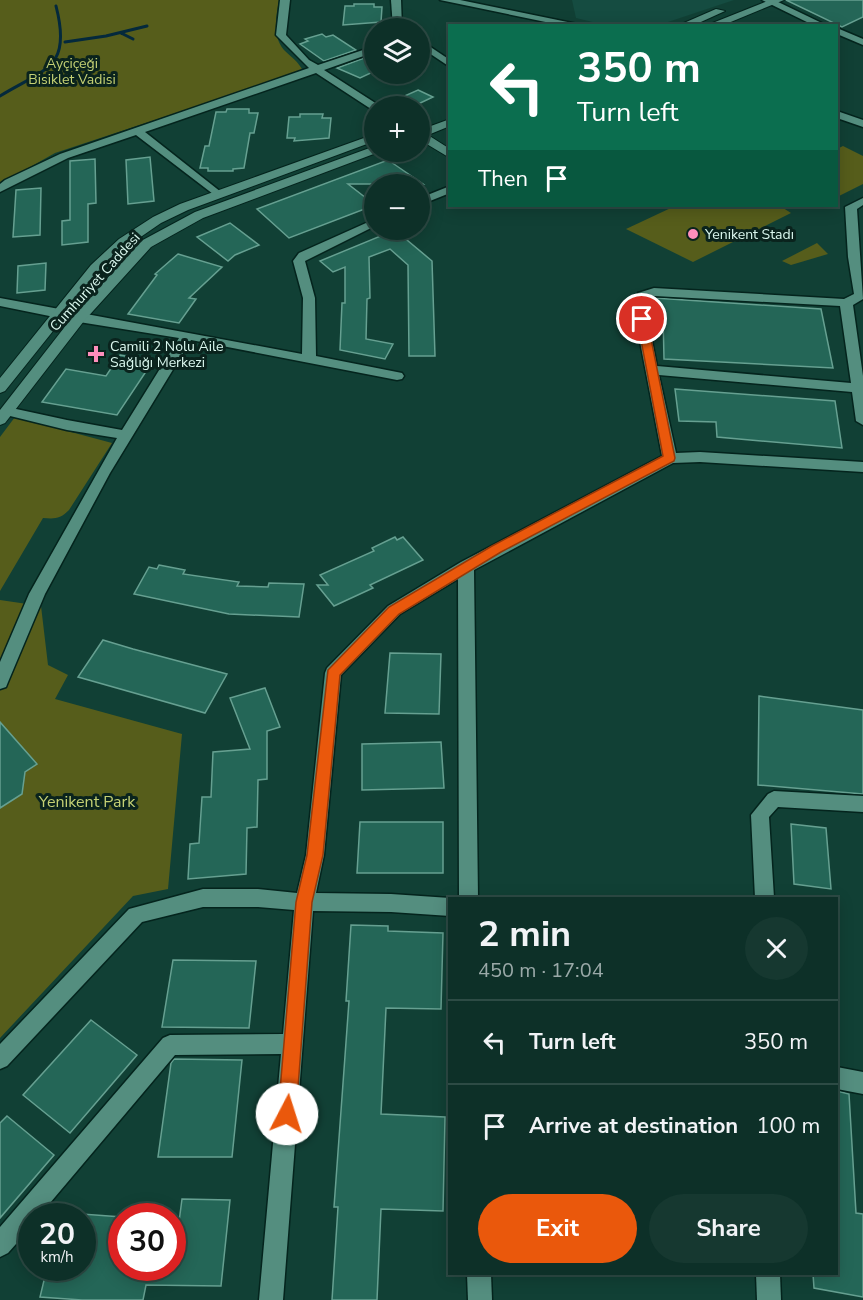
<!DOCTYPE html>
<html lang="en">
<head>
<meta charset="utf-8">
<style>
  :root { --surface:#0d3028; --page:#163830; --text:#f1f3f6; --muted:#9aa9a8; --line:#2d4b45; --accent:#ea580c }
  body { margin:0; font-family:"Nunito Sans",sans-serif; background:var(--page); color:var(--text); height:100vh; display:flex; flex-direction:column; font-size:22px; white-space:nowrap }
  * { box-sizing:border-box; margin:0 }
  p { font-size:20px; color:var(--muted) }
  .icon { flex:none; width:33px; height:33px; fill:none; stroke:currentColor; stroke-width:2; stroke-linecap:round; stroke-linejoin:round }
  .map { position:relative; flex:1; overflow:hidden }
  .details { position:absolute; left:448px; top:897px; width:390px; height:378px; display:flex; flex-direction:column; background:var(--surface); border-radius:0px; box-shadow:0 3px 15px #0003,0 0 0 2px var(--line) }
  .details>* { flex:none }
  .banner { position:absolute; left:448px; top:24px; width:390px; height:183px; border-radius:0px; box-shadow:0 3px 15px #0003,0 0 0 2px var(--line); background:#0b6e4f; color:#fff; overflow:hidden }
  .buttons { position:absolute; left:364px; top:18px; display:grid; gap:12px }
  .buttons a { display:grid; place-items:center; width:66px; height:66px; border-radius:50%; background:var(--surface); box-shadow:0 3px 15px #0003,0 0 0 2px var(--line); font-size:30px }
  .speed { position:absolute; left:18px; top:1203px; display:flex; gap:12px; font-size:30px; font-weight:700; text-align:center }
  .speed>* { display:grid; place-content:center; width:78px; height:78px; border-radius:50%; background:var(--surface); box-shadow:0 3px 15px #0003,0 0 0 2px var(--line); line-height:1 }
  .speed small { font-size:15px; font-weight:400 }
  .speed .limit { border:9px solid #d22; background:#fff; color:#111 }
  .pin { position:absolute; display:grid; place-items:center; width:51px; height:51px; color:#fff; margin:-26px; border:3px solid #fff; border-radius:50%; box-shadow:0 2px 6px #0007 }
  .me { position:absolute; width:66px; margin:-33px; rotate:5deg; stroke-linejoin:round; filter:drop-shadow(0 0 4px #0008) }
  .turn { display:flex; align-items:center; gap:21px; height:126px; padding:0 30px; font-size:27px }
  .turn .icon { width:78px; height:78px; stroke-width:2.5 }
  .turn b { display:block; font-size:42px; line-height:51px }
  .then { display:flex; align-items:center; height:57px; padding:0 30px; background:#0003; gap:12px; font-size:22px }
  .round { display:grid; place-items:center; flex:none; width:63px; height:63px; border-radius:32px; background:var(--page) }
  .head { display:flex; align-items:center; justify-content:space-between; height:102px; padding:0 30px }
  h1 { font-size:36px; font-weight:700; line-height:45px }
  .action { display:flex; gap:12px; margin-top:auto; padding:12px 30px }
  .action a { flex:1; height:69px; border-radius:36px; background:var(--accent); color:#fff; font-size:24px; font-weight:700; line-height:69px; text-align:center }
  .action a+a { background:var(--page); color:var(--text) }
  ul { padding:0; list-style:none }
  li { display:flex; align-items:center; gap:18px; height:84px; padding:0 30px; border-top:2px solid var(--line) }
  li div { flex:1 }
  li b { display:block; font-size:22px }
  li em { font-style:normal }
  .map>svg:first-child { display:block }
</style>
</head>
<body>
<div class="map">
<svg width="863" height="1300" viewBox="0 0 863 1300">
  <rect width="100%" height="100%" fill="#114035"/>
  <polygon fill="#154c41" points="572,0 734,0 659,25 609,26 576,18"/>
  <g fill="#565d1b">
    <path d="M0,0H279C276,17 272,36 284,50C292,58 298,61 303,71L55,153L0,184Z"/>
    <polygon points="843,146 863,156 863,184 837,197 837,149"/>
    <polygon points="675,206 780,206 791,213 693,262 626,229"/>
    <polygon points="817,243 828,254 791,265 782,261"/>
    <path d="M15,417L112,443L69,510C60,519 55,519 43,518L0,591V437Z"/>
    <polygon points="0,600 41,606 48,665 68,675 55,699 182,734 168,889 133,896 0,1038"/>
  </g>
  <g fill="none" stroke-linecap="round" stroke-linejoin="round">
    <g stroke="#04293c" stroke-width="3">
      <polyline points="121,33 133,39"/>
      <polyline points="65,42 106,36 147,26"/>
      <path d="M0,96C46,68 72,68 56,6"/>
    </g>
  </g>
  <g fill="#246657" stroke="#66a091" stroke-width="1.5">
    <polygon points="786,0 863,0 863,17 842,27"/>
    <polygon points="354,4 374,4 374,7 382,7 381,22 343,25 345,6 354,6"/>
    <polygon points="322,34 326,37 333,35 356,50 324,61 300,44 308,41 305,39"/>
    <polygon points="367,57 375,63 375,71 360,78 337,68"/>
    <polygon points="418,90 433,97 414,106 382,106"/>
    <polygon points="227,109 249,109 249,113 258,113 254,133 250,133 244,168 233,169 233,171 208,171 208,168 200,168 205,146 209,146 216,112 226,112"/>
    <polygon points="300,114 323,114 322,118 331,118 329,138 294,141 295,138 287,138 289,117 300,117"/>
    <polygon points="150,157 154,201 128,204 126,160"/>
    <polygon points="95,159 96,203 88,204 88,242 62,245 62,221 70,220 70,161"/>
    <polygon points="388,160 423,184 348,184 375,205 289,238 257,209"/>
    <polygon points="41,188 40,235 13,237 16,190"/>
    <polygon points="230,223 259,245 235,255 228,261 197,237"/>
    <polygon points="395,230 432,261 435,356 409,356 408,265 390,249 369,257 370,298 367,299 366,339 393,344 385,359 340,350 342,303 345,303 345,267 333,272 320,261"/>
    <polygon points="178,254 222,267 189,298 196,299 179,323 128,314 157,275 155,274"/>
    <polygon points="46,263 45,290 17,293 18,266"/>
    <polygon points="655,298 821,309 833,368 664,359 663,315 652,315 652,299"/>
    <polygon points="120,355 153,361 117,415 42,402 66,369 106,376"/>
    <polygon points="675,389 835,401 842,448 717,437 716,422 679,421"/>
    <polygon points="395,537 397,540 403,537 423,560 370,585 373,588 334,606 317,585 328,585 320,575 374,551 372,548"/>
    <polygon points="159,565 185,570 183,574 239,582 237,586 268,587 269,583 304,584 299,617 229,614 134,594 149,567 157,569"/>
    <polygon points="103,640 133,649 227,674 205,713 78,677"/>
    <polygon points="390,653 441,654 439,714 385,713"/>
    <polygon points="265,688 280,727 267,731 267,779 258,780 257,827 247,828 246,874 188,879 190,844 199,843 202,797 211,797 213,752 250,749 230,698"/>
    <polygon points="759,696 863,710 863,794 758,785"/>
    <polygon points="0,722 37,764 25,772 22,794 0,808"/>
    <polygon points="441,742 444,788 362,790 362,744"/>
    <polygon points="360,822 443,822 443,873 357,873"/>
    <polygon points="791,824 826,828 831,889 794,884"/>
    <polygon points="351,925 388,926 388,931 443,933 441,1009 386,1008 381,1114 445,1117 443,1211 381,1209 377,1300 332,1300 338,1207 334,1207 349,1001 346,1001"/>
    <polygon points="173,960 256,961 249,1028 162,1027"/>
    <polygon points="91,1020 137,1055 70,1133 23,1095"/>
    <polygon points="174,1059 242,1060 232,1157 158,1157 171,1063"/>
    <polygon points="837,1091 849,1094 856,1213 863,1214 863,1297 814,1288 813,1274 837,1274"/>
    <polygon points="7,1116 54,1155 0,1218 0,1123"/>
    <polygon points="182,1199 230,1200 221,1286 146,1285 143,1300 82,1300 40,1297 47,1268 82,1268 82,1214 122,1217 122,1268 173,1268"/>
  </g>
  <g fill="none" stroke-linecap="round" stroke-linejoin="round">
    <defs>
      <g id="street">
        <polygon points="280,0 290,0 286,35 309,60 318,65 375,46 375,52 324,70 380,106 375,106 375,110 371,109 316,73 145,132 221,192 223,194 217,197 136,135 68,158 0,192 0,184 5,180 60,154 309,68 276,35"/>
        <polygon points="391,0 401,0 402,28 393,28"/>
        <polygon points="440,0 460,0 587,26 565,26"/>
        <polygon points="762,0 774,0 828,26 815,26"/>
        <polygon points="837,28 863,39 863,45 837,34"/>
        <polygon points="420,40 450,60 450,67 420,47"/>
        <polygon points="837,111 863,120 863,127 837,118"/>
        <polygon points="450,186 450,193 420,205 420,198"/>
        <path d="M863,198V205L857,209L863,299L853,305L863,376V425L856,421L852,392L659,375L676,453L700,452L863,462V472L700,462L673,463L474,570L478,898H459L458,579L400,614L341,675L324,855L316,893L391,894L450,898V916L391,912L313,911L283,1300H259L281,1054L175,1055L39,1216H32V1226L8,1253L0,1257V1227L163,1038L170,1035L283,1034L294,910L258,907H203L142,922L7,1066L0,1069V1044L129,909L203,889H258L297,893L306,855L325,673L327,668L388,606L461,562L662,456L633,305L638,293L654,288L844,299L854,294L848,257L845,207ZM655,296L840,306L851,383L657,366L645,305L647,298Z"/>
        <polygon points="375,219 375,226 305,261 315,298 316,356 402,373 404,376 402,379 397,380 191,340 110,473 45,594 8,682 6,687 0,689 0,662 29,594 117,438 67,430 2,414 0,411 7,407 67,420 122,430 179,338 79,322 0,306 0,298 302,354 303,298 293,261 299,253"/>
        <polygon points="774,791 863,796 863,812 778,807 769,817 774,898 755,898 751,815 768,794"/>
        <polygon points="837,1067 863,1072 863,1094 837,1089"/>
        <polygon points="467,1274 491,1274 492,1300 468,1300"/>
        <polygon points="756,1274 780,1274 781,1300 757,1300"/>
      </g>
      <g id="secondary">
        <polygon points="770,0 784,0 721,26 705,26"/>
        <polygon points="716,9 725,11 692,26 677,26"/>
        <polygon points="450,119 450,126 428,135 450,149 450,158 420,140 420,130"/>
        <polygon points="375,134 375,141 188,210 161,223 129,245 101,271 5,391 0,393 0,378 91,265 119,239 153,217 180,204"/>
        <polygon points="375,146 375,152 379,152 203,218 151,247 84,321 5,423 0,425 0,410 74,315 141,241 195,212"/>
      </g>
    </defs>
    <use href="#street" stroke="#04241d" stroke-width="3"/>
    <use href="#secondary" stroke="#04241d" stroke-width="2"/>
    <use href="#street" fill="#548e7f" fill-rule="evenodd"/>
    <use href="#secondary" fill="#548e7f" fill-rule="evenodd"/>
  </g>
  <polygon fill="#ea580c" stroke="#983908" stroke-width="1.5" points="642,316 647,319 675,458 674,461 501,552 399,614 340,675 323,855 312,902 296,1114 293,1120 287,1123 281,1120 278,1114 296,902 307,855 328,670 389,607 492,546 663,456 637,319"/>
  <g fill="#fe8ebc" stroke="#0a231d" stroke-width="2">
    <circle cx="693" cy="234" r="6"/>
    <path d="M93 345h6v6h6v6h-6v6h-6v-6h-6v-6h6z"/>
  </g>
  <g text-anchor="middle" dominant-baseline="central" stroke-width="6" stroke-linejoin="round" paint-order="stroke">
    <g font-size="14" fill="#c5d174" stroke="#0a231d">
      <text x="72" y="63">Ayçiçeği<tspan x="72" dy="16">Bisiklet Vadisi</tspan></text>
    </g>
    <g font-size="14" fill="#dbf8ef" stroke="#0a231d" text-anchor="start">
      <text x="705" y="234">Yenikent Stadı</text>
      <text x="110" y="346">Camili 2 Nolu Aile<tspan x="110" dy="16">Sağlığı Merkezi</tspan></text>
    </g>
    <g font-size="14" fill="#dbf8ef" stroke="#0a231d">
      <text transform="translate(95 282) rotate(-48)">Cumhuriyet Caddesi</text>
    </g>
    <g font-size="16" fill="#c5d174" stroke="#0a231d">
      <text x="87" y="802">Yenikent Park</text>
    </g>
  </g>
</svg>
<div class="buttons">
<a><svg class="icon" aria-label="layers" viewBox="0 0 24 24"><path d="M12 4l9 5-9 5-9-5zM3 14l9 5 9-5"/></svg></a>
<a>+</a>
<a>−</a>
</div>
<div class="speed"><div>20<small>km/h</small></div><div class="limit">30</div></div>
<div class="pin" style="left:642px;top:319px;background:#d93025"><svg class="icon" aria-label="arrive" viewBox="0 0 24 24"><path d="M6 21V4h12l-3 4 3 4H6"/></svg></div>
<svg class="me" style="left:287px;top:1114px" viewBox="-20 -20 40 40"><circle r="19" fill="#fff"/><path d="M0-13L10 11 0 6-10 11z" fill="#ea580c"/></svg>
<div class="banner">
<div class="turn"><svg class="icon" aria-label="left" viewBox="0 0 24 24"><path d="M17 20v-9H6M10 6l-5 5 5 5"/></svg><div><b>350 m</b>Turn left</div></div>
<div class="then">Then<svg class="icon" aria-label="arrive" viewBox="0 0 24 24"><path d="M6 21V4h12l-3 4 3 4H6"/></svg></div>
</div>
<section class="details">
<div class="head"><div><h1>2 min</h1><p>450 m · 17:04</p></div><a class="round"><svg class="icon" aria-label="close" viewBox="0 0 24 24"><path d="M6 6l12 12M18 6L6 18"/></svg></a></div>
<ul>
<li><svg class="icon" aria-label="left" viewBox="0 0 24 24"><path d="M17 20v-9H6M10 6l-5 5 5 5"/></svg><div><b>Turn left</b></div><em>350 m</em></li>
<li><svg class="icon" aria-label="arrive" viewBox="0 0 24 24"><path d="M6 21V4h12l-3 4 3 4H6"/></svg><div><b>Arrive at destination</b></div><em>100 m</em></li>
</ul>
<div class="action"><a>Exit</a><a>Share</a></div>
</section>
</div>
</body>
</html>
